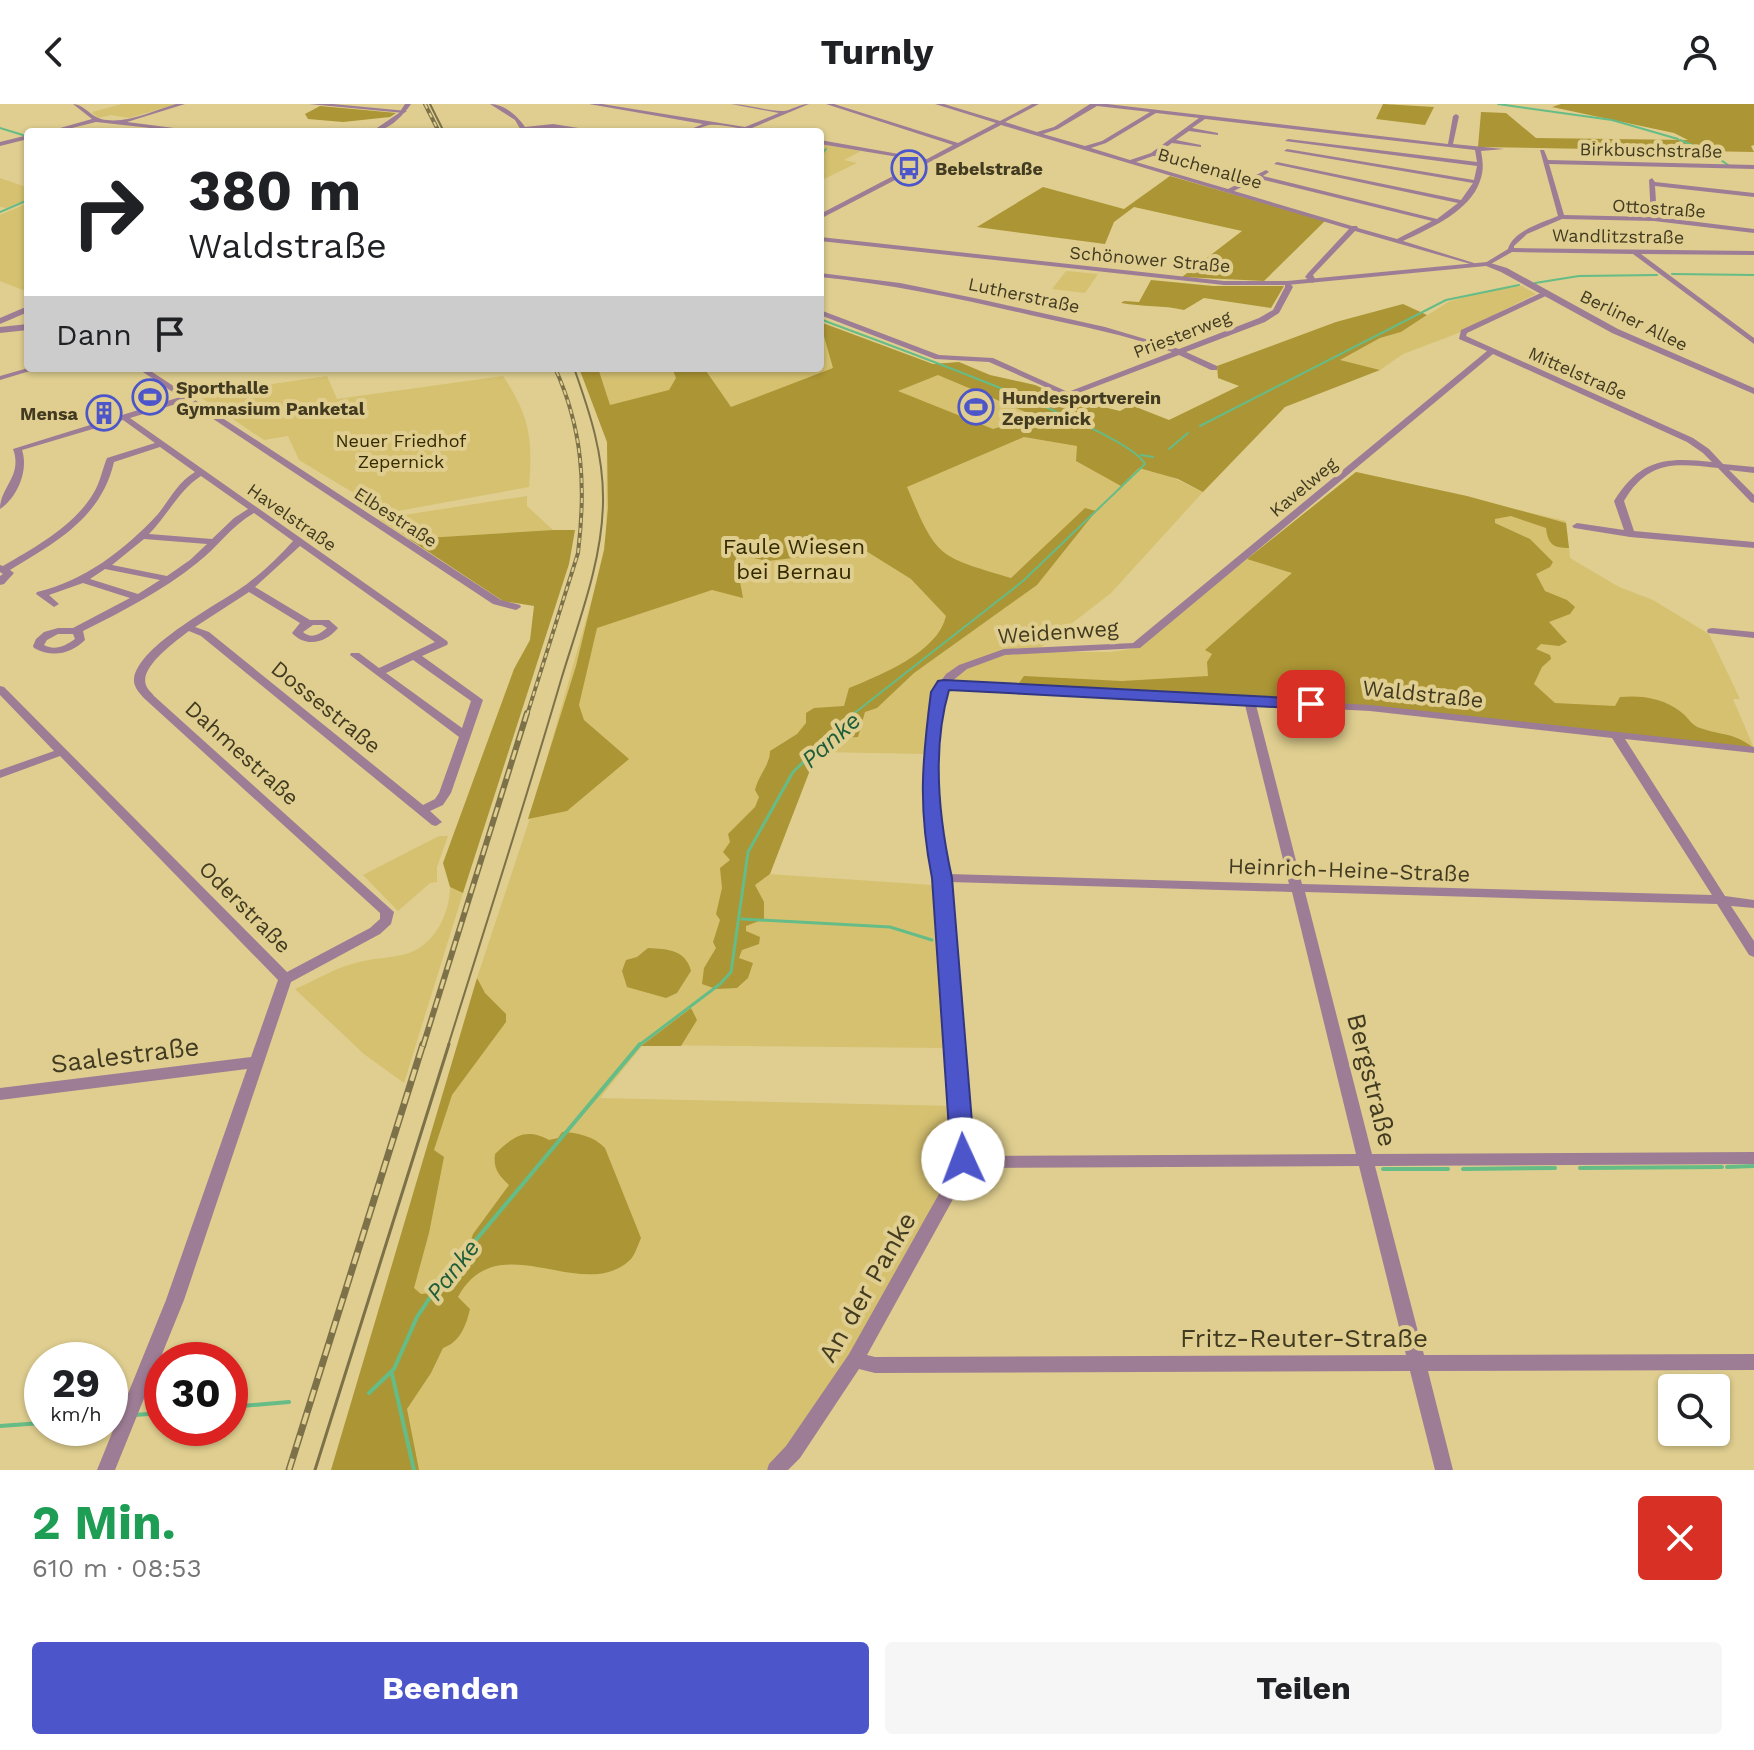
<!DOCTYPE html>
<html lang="de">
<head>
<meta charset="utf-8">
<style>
  :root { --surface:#fff; --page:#f6f6f6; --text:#202124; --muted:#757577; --accent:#4d55cb }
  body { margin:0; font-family:"Work Sans",sans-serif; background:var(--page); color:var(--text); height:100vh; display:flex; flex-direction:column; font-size:30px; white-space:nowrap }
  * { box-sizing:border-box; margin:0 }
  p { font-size:26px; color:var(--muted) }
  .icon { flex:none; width:44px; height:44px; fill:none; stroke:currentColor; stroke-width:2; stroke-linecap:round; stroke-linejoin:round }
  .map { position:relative; height:1366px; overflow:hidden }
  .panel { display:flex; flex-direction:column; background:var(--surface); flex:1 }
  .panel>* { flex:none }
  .banner { position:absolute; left:24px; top:24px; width:800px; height:244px; border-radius:8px; box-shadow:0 2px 6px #0004; background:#fff; color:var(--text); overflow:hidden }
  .tools { position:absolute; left:1658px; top:1270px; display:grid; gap:16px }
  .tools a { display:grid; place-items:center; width:72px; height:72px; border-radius:8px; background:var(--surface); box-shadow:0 2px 6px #0004; font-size:40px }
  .speed { position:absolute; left:24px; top:1238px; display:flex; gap:16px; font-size:40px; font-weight:700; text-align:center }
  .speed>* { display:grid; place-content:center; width:104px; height:104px; border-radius:50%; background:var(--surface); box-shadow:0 2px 6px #0004; line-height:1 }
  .speed small { font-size:20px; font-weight:400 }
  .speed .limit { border:12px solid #d22; background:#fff; color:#111 }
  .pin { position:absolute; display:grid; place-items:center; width:68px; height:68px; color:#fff; margin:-34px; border-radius:16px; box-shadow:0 4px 12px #0006 }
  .me { position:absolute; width:88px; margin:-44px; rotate:358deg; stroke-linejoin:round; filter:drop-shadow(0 0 6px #0008) }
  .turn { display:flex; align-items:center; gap:28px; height:168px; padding:0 32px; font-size:36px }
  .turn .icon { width:104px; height:104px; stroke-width:2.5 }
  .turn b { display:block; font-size:56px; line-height:68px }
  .then { display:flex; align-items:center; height:76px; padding:0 32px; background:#0003; gap:16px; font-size:30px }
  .round { display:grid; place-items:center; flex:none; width:84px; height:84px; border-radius:8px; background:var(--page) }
  .summary { display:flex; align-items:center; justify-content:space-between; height:136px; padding:0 32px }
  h1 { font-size:48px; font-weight:700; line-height:60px; color:#1e9e55 }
  .cta { display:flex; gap:16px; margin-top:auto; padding:16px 32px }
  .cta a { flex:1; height:92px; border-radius:8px; background:var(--accent); color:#fff; font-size:32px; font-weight:700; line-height:92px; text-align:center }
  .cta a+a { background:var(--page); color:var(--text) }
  header { display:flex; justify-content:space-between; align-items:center; height:104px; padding:0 32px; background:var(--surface); font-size:36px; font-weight:700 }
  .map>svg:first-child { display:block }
</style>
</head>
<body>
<header><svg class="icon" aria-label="back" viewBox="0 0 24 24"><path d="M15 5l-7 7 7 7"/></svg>Turnly<svg class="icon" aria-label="person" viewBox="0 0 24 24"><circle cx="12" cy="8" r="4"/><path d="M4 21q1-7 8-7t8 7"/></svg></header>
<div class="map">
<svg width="1754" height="1366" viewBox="0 0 1754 1366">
  <rect width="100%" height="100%" fill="#dfce8f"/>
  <g fill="#d6c171">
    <polygon points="122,0 177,0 129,14 111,11 98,14 92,8"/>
    <polygon points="820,40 861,47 844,56 857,59 820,77"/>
    <polygon points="0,74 26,83 24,97 6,104 0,103"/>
    <polygon points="28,99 28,188 0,177 0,111"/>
    <polygon points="1066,167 1067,167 1098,170 1085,189 1052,185"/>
    <polygon points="1522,182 1536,190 1456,230 1403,250 1380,266 1339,256 1380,234 1401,228 1448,198 1481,188"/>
    <path d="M820,220L1043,312L1203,388L1111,489L1039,545V548H1111L1136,544L1356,368L1566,417L1570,454L1619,483L1653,496L1709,530L1740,595H1733L1754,644L1370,601L952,577L934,587L926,650L817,648L768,770L932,781L944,944L643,941L600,994L954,1002L958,1042L953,1063C897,1167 847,1279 766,1366H334L480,880L477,874L530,714L606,445L607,338L581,264H820Z"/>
    <path d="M327,272L337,295L503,272C530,313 533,335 529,383L387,409L299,356L288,332L264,336L197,291Z"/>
    <polygon points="527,392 527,402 553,426 409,435 378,415"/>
    <polygon points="439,732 448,732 437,763 437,778 430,779 398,807 363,771"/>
    <path d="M450,783L463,789L404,979L364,950L295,885C316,876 337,863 359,858C375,854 393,854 409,849C435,840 450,809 450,783Z"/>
  </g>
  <g fill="#ac9535" fill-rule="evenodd">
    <polygon points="1383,0 1434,3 1425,21 1376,15"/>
    <polygon points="1561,0 1754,0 1754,41 1751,42 1754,48 1478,43 1481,8 1506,9 1536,34 1688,36 1674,29 1552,3"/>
    <polygon points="320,2 386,8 396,9 390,13 343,18 308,15 305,10"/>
    <polygon points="1170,72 1325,117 1264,177 1182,173 1242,127 1134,103 1114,118 1105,140 977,123 1043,83 1124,105"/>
    <path d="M1151,176L1213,182H1284L1271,204L1204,194L1184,206C1163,201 1143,203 1121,199L1124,197L1139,198Z"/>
    <path d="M1403,200L1427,211L1401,228L1380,234L1340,256L1380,266L1285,303L1203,388L1178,375L1139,364L1121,382L1076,357L1077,342L1024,333L907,383C937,455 938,452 1011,474L1085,404L1096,407L1037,481L914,569L877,604L865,608L858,633L836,634L832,640L834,648H817L770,770L755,781L764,798V815L746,822V827L760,833L759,840L742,846L739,854L753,859L748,874L737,884L716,885L702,880L704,864L716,844L713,838L720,816L716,810L722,784L720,764L730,756L723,748L730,738L728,730L755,703L759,693L755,686C758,672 770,661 770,647L797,630L806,619V609L814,604L844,602L849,584C881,571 938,548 946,512L911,475L858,442L798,441L802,453L767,457L735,450L743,494L712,486L597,524L579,601L584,616L629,655L567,707L528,715L576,562L604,446L608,404L607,338L579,264H598L610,301L669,286L676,274L672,264H704L731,303L833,264L820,218L933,260L959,258L990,271L1035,281L1062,293L1120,307L1131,301L1169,316L1239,282L1218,274L1217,262L1336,218ZM938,271L1035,312L993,325L898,287Z"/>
    <path d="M1356,368L1467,392L1566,419L1569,444C1554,444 1548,441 1546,424L1511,412L1495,415V419L1530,435L1553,458L1550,463L1536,470L1545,487L1567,496L1575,503L1570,510L1549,518L1567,538L1559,542L1541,540L1536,545L1550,551L1551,555L1542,563L1534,580L1555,599L1615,602L1620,593C1642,591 1663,594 1681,608C1688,613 1692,622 1700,624C1723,632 1733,628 1754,644L1370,602L1016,583L1024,572L1122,577L1208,572L1207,558L1212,550L1205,546L1292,469L1247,455Z"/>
    <polygon points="553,426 575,426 569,460 463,789 450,783 443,759 514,565 530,536 534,502 503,497 409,435"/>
    <path d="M648,844C668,845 686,846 691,867L677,889L666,894L627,883L622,867L626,856L637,853Z"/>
    <path d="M477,874L485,889L506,910V918L452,991L434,1046L444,1053L429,1129L414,1184L421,1190L442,1188L465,1155L473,1130L509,1081C499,1071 493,1065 495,1050C513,1033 525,1023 549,1036L558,1034L562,1028C577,1028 595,1033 605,1044L641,1134C638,1141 635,1151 630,1156C582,1201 498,1119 458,1193L470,1205C466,1222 460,1238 443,1244L431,1269L407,1305L419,1366H331Z"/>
    <polygon points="691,904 697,916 681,942 641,942"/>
  </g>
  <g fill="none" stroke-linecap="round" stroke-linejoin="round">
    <g stroke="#65bc87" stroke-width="2">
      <polyline points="1498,0 1612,16 1678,35"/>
      <polyline points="0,24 26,32"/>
      <polyline points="1680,36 1711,49 1728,61"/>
      <polyline points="820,52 826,45"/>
      <polyline points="0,108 28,96"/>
      <polyline points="1672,170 1754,171"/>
      <polyline points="1535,179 1579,172 1657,171"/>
      <path d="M820,215C871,235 1127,325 1145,360L1023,477L852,611"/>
      <polyline points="1200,322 1446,196 1519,181"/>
      <polyline points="1169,345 1188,329"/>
      <polyline points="1141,351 1153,353"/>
    </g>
    <g stroke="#65bc87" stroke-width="3">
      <polyline points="742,815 890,823 932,836"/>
      <polyline points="638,942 720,880 731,868 748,748 793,668 855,609"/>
    </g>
    <g stroke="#65bc87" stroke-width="4">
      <polyline points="1727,1063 1754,1062"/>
      <polyline points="1580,1064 1722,1063"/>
      <polyline points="1383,1065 1448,1065"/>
      <polyline points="1463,1065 1555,1064"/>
      <polyline points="392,1270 414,1366"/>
      <polyline points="369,1289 394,1265 417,1213 439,1180 640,940"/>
      <polyline points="230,1303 289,1298"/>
      <polyline points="134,1311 162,1309"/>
      <polyline points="110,1313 122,1312"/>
      <polyline points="0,1322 42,1319"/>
    </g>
    <g fill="#9d7d95" fill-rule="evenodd">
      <path d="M73,0C85,1 90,12 101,15C125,21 152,7 176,0H185L127,18L205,28H187L96,18L56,28H46L92,15Z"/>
      <polygon points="309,0 333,0 407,7 404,9"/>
      <path d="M490,0C504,0 518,12 525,23L553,20L604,28L553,24L522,28L515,16Z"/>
      <path d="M589,0H602L745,23L779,9L731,0C748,0 770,8 784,7C792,6 799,0 809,0L752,24L767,28C751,28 721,19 709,21C700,23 694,28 684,28L703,20Z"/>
      <path d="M826,0H834L958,39L996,19L935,0H944L1000,17L1032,0H1039L1005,18L1037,28L1054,23L1090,0H1107L1448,40L1453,12L1456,10L1459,12L1453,40L1504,45L1481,47C1483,58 1484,66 1480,77C1470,107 1431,124 1403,137L1474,159V161L1355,127L1313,171L1316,177L1312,179L1305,173L1308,169L1349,125L1001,21L820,115V110L922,57L820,40V36L927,55L953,41ZM1097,2L1150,8L1102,37L1085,42L1043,30L1058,25ZM1156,9L1199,14L1151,49L1130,56L1091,44L1106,39ZM1205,15L1475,46L1477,58L1288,35L1285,37L1477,62L1474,76L1287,45L1284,47L1473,79L1461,96L1277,58L1274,60L1458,99L1437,115L1263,72L1269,68L1266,66L1228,85L1136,58L1153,52L1185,55L1183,52L1158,49L1172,39L1201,43V41L1176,36L1189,27L1218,31V29L1192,24ZM1258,74L1260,75L1432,117L1397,135L1358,124L1357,122H1352L1234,87Z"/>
      <polygon points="28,31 28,35 0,42 0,38"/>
      <path d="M1540,46H1544L1548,56L1754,61V65L1549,60L1564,111L1651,113L1649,76L1652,74L1655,78L1754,89V93L1655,82L1657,113L1754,125V129L1654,117L1562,115L1527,130L1514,142V144L1754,147V151L1641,150L1754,234V240L1633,150L1512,148L1489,161H1485V159L1508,145C1513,127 1541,119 1558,112Z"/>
      <path d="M820,169L900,179L979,195L1105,223L1179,245L1259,214L1273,206L1285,183V178H1289L1293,183L1279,209L1265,218L1186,248L1217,262V266H1211L1179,251L1068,293L989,258L935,255L820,211V206L939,251L993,254L1068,288L1172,248C1126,230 1078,222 1030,211C961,195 891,180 820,173Z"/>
      <path d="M1543,188L1550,190L1467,229L1466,232L1693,334L1709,345L1723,360L1754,363V369L1729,366L1754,391V399L1751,398L1718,364C1675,359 1648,356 1624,397L1634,427L1754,438V444L1630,433L1574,424L1572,422L1577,419L1624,426L1614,397C1640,355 1666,353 1712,358L1703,349L1687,338L1493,250L1140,544L1005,551L967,565L951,578L1370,601L1754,643V649L1625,635L1725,792L1754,796V804L1731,802L1754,837V853L1749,851L1717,800L1305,788L1372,1050L1754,1048V1060L1375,1062L1424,1251L1754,1250V1266L1428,1267L1453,1366H1435L1410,1267L875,1269L859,1265L800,1354L788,1366H767L769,1360L786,1342L849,1250L949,1072L955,1055L936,774L926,703L927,659L933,588L946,570L959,561L1004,545L1133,539L1487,247L1459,235L1461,226ZM947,584L1245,601L1289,780L948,770C938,720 937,672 941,621C942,609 942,595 947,584ZM1256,601L1370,607L1612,634L1712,791L1302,780ZM949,778L1292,788L1356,1050L984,1052L970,1050ZM969,1062L984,1064L1359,1062L1406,1251L875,1253L867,1251L963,1077Z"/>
      <polygon points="28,264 40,264 0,276 0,272"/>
      <path d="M137,264H146L501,496L520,501L521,503L516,506L493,500L186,297L130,314L447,537L448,539L447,541L422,552L483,596L451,689L443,701L430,707L442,718L436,722L432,721L201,532L189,527C176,537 139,563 146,581C147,585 152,589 154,592L394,808L391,820L380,830L291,878L184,1196L115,1366H97L166,1196L247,965L0,996V984L251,953L278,876L60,652L0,674V666L54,647L0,591V582L4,583L287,868L370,824L380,815V809L146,596C141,591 133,583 134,575C138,541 221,499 247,480C264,467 279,453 293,437L254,409C231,422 217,444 197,459C162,487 123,507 83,527L85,536C71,550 52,554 34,544L33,542L36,535L44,528L58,524H73L130,494L83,479L49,491L59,500L54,503L36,490L37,488C84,477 125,446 158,410C170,395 178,378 195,368L160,343L114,358C101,414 56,438 10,466L14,469L4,480L0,481V472L3,470L0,468V461L3,462C35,443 73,423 93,390C100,379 102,366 107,354L155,339L123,316L22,346C29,366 17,394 0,405C0,383 23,372 13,345L180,293ZM201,372L248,405L234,414L212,435L149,430C167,412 180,385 201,372ZM144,435L207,440L190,456L167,472L112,461ZM300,442L435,538L379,564L359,549H351L350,551L459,633L439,689L435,695L423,701L209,528L195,523L249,488L300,519L292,529C306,544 326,539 338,524L329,516H310L255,483ZM105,465L160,476L138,490L90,475ZM313,521H322L327,524C319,531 311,535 303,528ZM58,530H73L75,535C65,542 55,547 44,541L47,536ZM413,556L471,597L462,624L386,569Z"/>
      <polygon points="1712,524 1754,528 1754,534 1708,529 1707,527 1708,525"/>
    </g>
    <g fill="#9d7d95" fill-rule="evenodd">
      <path d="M405,0H411C402,13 387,28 371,28L399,9Z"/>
      <polygon points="820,133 1224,177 1287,177 1487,158 1507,164 1618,225 1754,284 1754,290 1612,229 1501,168 1486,162 1287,181 1224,181 820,137"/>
      <polygon points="28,202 28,208 0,220 0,214"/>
      <polygon points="28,220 28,226 0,229 0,223"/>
    </g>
    <g stroke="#7c7149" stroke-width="2">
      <polyline points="430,0 444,28"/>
      <path d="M448,942C486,820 525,699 561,576C578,519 602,459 603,399C604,351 590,309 574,264"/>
    </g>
    <polyline stroke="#7c7149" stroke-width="3" points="315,1366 449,940"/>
    <defs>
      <g id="rail-far2">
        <polyline points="425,0 439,28"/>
        <path d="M527,611L578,449C586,383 583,325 555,264"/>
      </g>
      <polyline id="rail-far1" points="423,942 527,609"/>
      <polyline id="rail" points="289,1366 423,940"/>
    </defs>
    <use href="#rail-far2" stroke="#7c7149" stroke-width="4"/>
    <use href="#rail-far1" stroke="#7c7149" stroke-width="6"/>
    <use href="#rail" stroke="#7c7149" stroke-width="7"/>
    <use href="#rail-far2" stroke="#dfce8f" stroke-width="2" stroke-dasharray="5" stroke-linecap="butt"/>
    <use href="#rail-far1" stroke="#dfce8f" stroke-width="3" stroke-dasharray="10" stroke-linecap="butt"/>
    <use href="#rail" stroke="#dfce8f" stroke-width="4" stroke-dasharray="12" stroke-linecap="butt"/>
  </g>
  <path fill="#4d55cb" stroke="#323784" stroke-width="2" d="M944,576L1311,595L1319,600L1311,605L949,586C932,644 939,715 952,774L975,1055L971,1062L963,1065L954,1062L951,1055L932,774C918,704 922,658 931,588L938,577Z"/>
  <defs>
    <symbol id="bus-ring" viewBox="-11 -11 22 22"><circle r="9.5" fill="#dfce8f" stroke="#4d55cb" stroke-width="1.5"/><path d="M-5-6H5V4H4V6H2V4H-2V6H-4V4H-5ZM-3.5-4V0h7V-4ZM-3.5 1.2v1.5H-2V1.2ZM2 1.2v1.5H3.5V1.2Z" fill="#4d55cb"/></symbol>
    <symbol id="stadium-ring" viewBox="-11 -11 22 22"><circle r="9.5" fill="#dfce8f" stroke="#4d55cb" stroke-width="1.5"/><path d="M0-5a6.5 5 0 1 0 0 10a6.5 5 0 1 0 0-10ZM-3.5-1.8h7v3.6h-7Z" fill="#4d55cb"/></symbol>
    <symbol id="building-ring" viewBox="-11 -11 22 22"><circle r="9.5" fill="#dfce8f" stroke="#4d55cb" stroke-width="1.5"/><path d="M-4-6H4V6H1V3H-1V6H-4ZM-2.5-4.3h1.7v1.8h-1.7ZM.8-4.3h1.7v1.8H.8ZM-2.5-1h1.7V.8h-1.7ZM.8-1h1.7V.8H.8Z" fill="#4d55cb"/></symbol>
  </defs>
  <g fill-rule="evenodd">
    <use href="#bus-ring" x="889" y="44" width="40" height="40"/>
    <use href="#stadium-ring" x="130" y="273" width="40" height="40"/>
    <use href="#stadium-ring" x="956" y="283" width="40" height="40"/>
    <use href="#building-ring" x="84" y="289" width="40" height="40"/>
  </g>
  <g text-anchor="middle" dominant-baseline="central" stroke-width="8" stroke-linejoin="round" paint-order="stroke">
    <g font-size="18" fill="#423b21" stroke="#dfce8f">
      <text transform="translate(1651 46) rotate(1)">Birkbuschstraße</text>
      <text transform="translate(1210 64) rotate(16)">Buchenallee</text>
      <text transform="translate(1659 104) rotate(4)">Ottostraße</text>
      <text transform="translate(1618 132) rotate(1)">Wandlitzstraße</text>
      <text transform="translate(1150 155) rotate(5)">Schönower Straße</text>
      <text transform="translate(1024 191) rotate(12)">Lutherstraße</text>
      <text transform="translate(1634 216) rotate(26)">Berliner Allee</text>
      <text transform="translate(1182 230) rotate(-21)">Priesterweg</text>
      <text transform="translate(1578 269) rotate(24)">Mittelstraße</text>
      <text transform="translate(1303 383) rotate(-40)">Kavelweg</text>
      <text transform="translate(292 413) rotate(35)">Havelstraße</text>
      <text transform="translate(396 413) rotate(33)">Elbestraße</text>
    </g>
    <g font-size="18" font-weight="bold" fill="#423b21" stroke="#dfce8f" text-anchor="start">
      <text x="935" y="64">Bebelstraße</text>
      <text x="176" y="283">Sporthalle<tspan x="176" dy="21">Gymnasium Panketal</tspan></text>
      <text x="1002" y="293">Hundesportverein<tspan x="1002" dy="21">Zepernick</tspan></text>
      <text x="78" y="309" text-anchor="end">Mensa</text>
    </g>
    <g font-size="18" fill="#332a00" stroke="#dfce8f">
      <text x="401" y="336">Neuer Friedhof<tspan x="401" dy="21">Zepernick</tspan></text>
    </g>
    <g font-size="22" fill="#332a00" stroke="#dfce8f">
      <text x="794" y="442">Faule Wiesen<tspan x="794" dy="25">bei Bernau</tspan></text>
    </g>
    <g font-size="22" fill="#423b21" stroke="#dfce8f">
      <text transform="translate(1058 528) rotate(-4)">Weidenweg</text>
      <text transform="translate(1423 590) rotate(6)">Waldstraße</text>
      <text transform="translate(326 603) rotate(39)">Dossestraße</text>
      <text transform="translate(242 649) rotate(42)">Dahmestraße</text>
      <text transform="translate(1349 766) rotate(2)">Heinrich-Heine-Straße</text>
      <text transform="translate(245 803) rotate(45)">Oderstraße</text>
    </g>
    <g font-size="24" font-style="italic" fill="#1d5d3a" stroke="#dfce8f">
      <text transform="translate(831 636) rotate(-42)">Panke</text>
      <text transform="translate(453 1166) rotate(-52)">Panke</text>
    </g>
    <g font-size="26" fill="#423b21" stroke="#dfce8f">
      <text transform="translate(125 951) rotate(-7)">Saalestraße</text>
      <text transform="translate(1372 976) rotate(76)">Bergstraße</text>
      <text transform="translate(867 1183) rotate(-60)">An der Panke</text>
      <text x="1304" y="1234">Fritz-Reuter-Straße</text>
    </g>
  </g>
</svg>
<div class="tools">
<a><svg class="icon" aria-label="search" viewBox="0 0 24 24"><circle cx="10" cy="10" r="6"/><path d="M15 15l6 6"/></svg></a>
</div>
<div class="speed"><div>29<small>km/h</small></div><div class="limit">30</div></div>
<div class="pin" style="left:1311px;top:600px;background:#d93025"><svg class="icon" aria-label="arrive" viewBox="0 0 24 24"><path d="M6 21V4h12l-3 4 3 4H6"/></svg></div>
<svg class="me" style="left:963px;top:1055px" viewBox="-20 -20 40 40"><circle r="19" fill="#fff"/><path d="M0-13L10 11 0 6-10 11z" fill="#4d55cb"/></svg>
<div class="banner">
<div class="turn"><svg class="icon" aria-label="right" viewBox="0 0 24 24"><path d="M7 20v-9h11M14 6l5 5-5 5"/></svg><div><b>380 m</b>Waldstraße</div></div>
<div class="then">Dann<svg class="icon" aria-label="arrive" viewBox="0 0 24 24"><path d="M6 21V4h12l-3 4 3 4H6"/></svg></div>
</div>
</div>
<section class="panel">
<div class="summary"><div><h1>2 Min.</h1><p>610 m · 08:53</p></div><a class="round" style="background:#d93025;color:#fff"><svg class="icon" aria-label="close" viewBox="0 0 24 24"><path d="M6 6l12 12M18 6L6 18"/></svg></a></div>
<div class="cta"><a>Beenden</a><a>Teilen</a></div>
</section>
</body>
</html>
